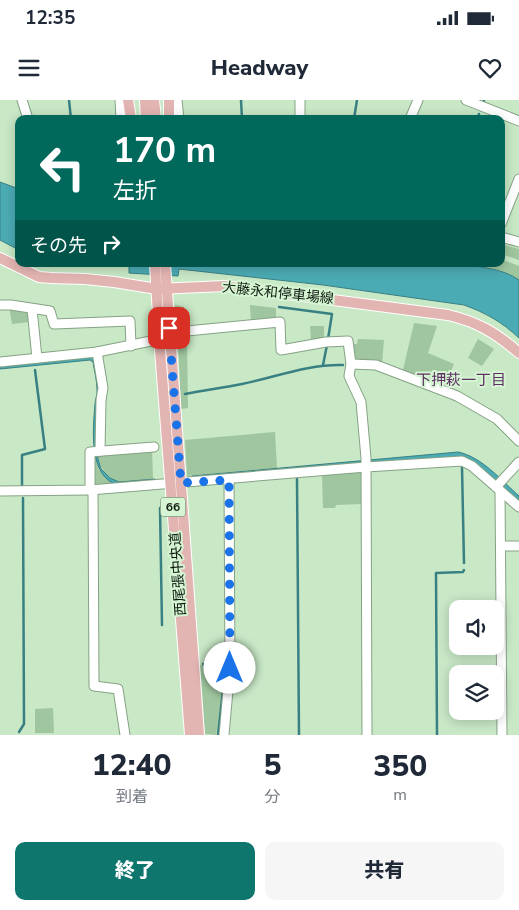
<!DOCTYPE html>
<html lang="ja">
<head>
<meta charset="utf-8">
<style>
  :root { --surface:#fff; --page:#f6f6f7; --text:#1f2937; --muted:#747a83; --accent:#0f766e }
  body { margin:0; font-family:"Nunito Sans","Noto Sans JP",sans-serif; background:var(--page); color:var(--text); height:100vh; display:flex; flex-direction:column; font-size:19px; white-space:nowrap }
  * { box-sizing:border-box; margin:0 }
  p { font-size:16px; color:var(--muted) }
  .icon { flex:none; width:28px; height:28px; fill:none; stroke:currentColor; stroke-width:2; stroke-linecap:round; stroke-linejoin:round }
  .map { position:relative; height:635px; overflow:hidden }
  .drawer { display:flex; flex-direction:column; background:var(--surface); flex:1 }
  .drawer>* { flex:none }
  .hud { position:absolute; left:15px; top:15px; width:490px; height:152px; border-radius:10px; box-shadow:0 2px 12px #0003; background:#00695c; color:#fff; overflow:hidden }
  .tools { position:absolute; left:449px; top:500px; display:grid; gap:10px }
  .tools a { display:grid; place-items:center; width:55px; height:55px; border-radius:10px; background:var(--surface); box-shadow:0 2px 12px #0003; font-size:25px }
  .pin { position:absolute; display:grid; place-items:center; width:42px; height:42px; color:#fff; margin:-21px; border-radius:10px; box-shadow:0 2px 8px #0006 }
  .me { position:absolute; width:55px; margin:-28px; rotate:0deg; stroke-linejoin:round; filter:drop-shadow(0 0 4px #0008) }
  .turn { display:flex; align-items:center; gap:18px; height:105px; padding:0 15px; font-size:22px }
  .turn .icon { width:65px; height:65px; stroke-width:2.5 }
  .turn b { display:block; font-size:35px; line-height:42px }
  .then { display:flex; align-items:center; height:48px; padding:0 15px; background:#0003; gap:10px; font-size:19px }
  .eta { display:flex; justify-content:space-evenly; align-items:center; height:85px; text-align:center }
  .eta b { font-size:30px; font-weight:800; line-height:35px }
  .action { display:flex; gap:10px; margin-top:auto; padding:10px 15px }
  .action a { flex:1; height:58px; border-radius:10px; background:var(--accent); color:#fff; font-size:20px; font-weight:800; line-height:58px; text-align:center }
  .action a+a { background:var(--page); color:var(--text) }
  .status { display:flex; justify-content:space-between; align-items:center; height:35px; padding:0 25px; background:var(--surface); direction:ltr }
  .status svg { height:14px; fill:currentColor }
  header { display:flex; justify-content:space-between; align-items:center; height:65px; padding:0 15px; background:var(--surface); font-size:22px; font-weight:800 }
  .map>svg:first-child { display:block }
</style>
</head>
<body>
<div class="status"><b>12:35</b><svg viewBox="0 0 49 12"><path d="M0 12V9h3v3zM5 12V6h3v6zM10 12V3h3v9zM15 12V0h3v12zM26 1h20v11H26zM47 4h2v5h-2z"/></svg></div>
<header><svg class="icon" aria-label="menu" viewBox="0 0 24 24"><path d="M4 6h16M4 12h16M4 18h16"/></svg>Headway<svg class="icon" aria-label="heart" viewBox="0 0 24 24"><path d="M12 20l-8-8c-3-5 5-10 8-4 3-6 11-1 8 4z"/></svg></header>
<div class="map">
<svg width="519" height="635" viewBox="0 0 519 635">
  <rect width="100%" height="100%" fill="#c8e8c6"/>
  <g fill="#9fc69e">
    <polygon points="501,144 519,149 519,160 501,154"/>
    <path d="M501,159L519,166V180C502,168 479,167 459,164H501Z"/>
    <polygon points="175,205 184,207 185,227 177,230"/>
    <polygon points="250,205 276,208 276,220 251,222"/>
    <polygon points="9,206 28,209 29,222 12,224"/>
    <polygon points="414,223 437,226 428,253 454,264 445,285 402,274"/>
    <polygon points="310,226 324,226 324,240 311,243"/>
    <polygon points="187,238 188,308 181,309 178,240"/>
    <polygon points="358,239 384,240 382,264 352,261 350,244 357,244"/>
    <polygon points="478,239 494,249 482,266 468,258"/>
    <polygon points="275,332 277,368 187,376 185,340"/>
    <path d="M152,350L153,379L119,382C107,378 98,367 98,354Z"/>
    <polygon points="95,354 99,370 118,385 92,386 92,355"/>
    <polygon points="361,371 362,404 336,405 335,408 323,408 322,375"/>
    <polygon points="200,565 226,565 216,635 205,634"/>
    <polygon points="53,608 54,633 35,633 35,609"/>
  </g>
  <g fill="#4babb4" stroke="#398083">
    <polygon points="0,82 19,89 19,150 0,140"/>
    <path d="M68,164H459C479,167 502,168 519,180V238C502,222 486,213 464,205L323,185L179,169L178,176L129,173V165Z"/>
    <path d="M92,257L95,259L100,290L97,306L98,359L101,369L110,378L119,382L155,379V382L118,385C88,377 93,328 95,304C95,299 98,294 97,289C97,280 94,270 93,262L90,260L0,269V267Z"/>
    <path d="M458,352C482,357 501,380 519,396V402L465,358L458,357L192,379V376Z"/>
  </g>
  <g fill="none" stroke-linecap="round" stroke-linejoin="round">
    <g stroke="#398083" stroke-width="2.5">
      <polyline points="69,0 71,19"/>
      <polyline points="241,0 242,19"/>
      <polyline points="484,1 484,0"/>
      <polyline points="354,19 357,0"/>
      <polyline points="477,19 479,14"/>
      <polyline points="279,207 332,214 328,239"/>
      <polyline points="323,265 327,245"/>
      <path d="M185,294C204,290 223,288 242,284C276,277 308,264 343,265"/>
      <polyline points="462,367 464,463"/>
      <polyline points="297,379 299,635"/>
      <polyline points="22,386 22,355 45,349 35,270"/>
      <polyline points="160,408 162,525"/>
      <polyline points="203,564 226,564 218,634"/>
      <polyline points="19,632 24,624 23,398"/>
      <polyline points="437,635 436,473 463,472 464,470"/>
    </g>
    <defs>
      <g id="minor">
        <polyline points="22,0 28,19"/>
        <polyline points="120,0 121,19"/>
        <polyline points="177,0 179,19"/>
        <polyline points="300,0 300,19"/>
        <polyline points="466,0 519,21"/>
        <polyline points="410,19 418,0"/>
        <polyline points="501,124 519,79"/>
        <polyline points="501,137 519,142"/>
        <polyline points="0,205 11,205 50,211 54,224 130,221 131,246"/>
        <polyline points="32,209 37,258"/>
        <polyline points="177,234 187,231 280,222 281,250 326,242 348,241 351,264 349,276 361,302 366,358 367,635"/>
        <polyline points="97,252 103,288 101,300 100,351"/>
        <polyline points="0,262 97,252 151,241"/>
        <polyline points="351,264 376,265 457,296 497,319 519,341"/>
        <polyline points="496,387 519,362"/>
        <polyline points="90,390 90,352 154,347"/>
        <polyline points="93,390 94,586 118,589 125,635"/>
        <polyline points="0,391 90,390 366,367 462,361 472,366 519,407"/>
        <polyline points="500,391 502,635"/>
        <polyline points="501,446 519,446"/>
        <polyline points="224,635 230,568 229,379"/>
      </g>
      <g id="major">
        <polyline points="128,0 131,19"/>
        <polyline points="145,0 146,19"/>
        <polyline points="154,0 156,19"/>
        <polyline points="169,19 169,0"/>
        <path d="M0,158L39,177L51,178L85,179L114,182L157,189L225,186L448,215C478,222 496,233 519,253"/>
        <polyline points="155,164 160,250 190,635"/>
        <polyline points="165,164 199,635"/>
      </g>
    </defs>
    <use href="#minor" stroke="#85a384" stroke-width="11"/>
    <use href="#major" stroke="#fff" stroke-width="12"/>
    <use href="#minor" stroke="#fff" stroke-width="9"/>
    <use href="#major" stroke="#e3b5b2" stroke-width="10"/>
  </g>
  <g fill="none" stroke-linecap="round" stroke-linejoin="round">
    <polyline stroke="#1a73e8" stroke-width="9" stroke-dasharray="0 16.2" points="169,228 181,383 229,380 230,568"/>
  </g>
  <g text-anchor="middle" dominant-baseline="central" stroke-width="4" stroke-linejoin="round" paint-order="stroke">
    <rect fill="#d5f5d3" stroke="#4b5c4a" stroke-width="1" x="160.5" y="397.5" width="25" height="19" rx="4"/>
    <g font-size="12" font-weight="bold" fill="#101b10">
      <text x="173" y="407">66</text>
    </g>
    <g font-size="14" fill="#101b10" stroke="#d5f5d3">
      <text transform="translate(278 193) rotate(6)">大藤永和停車場線</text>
      <text transform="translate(178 474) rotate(-94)">西尾張中央道</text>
    </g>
    <g font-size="15" fill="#5d2f62" stroke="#d5f5d3">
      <text x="461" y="280">下押萩一丁目</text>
    </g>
  </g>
</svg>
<div class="tools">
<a><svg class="icon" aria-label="sound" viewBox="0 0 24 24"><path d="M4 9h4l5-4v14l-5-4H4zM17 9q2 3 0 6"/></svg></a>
<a><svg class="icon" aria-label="layers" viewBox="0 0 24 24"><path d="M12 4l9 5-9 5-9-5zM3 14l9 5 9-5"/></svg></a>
</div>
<div class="pin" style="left:169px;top:228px;background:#d93025"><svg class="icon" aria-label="arrive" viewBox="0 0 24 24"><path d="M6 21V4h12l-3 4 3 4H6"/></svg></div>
<svg class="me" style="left:230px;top:568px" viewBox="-20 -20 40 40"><circle r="19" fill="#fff"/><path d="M0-13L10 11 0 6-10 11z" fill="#1a73e8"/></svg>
<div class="hud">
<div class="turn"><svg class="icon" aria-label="left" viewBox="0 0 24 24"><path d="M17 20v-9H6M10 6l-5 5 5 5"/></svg><div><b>170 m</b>左折</div></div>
<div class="then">その先<svg class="icon" aria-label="right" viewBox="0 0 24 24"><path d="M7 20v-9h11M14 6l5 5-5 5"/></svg></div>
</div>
</div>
<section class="drawer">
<div class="eta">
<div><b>12:40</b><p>到着</p></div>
<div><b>5</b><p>分</p></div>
<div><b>350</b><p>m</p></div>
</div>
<div class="action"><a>終了</a><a>共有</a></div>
</section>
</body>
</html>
